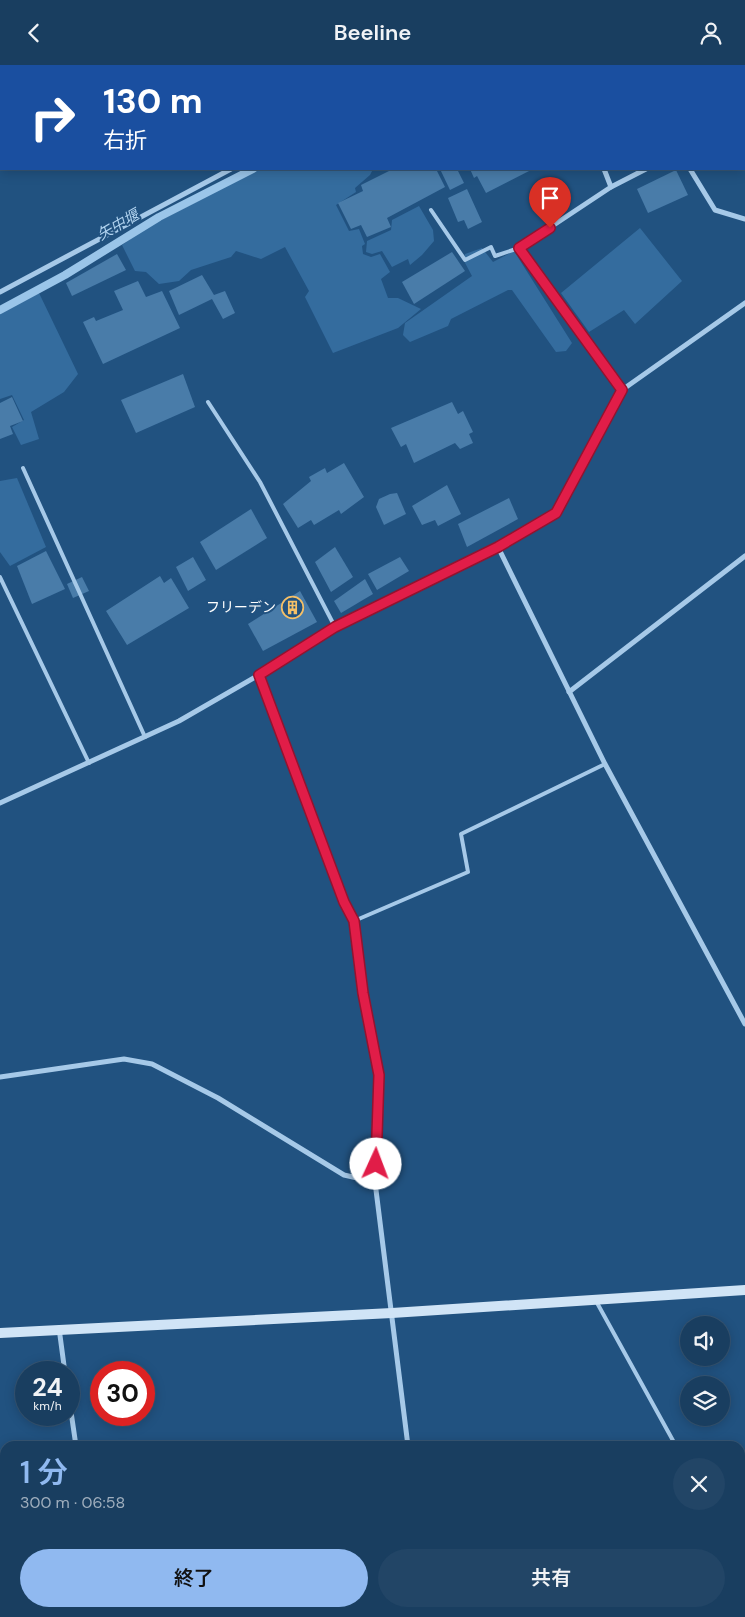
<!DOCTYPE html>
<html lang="ja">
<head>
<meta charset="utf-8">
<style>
  :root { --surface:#193e60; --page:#224566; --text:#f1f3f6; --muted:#9faebd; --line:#375775; --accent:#90b9f0 }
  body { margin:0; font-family:"DM Sans","Noto Sans JP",sans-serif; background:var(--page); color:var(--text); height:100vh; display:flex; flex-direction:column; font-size:19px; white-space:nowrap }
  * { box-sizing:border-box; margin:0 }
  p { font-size:16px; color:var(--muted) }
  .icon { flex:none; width:28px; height:28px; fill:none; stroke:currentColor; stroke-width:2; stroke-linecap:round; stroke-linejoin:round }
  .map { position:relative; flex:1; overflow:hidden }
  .sheet { position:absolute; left:0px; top:1376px; width:745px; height:176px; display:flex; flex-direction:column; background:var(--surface); border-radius:15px 15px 0 0; box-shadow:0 2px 12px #0003,0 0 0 1px var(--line) }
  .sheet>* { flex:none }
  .banner { position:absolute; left:0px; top:0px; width:745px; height:105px; box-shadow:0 2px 12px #0003,0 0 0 1px var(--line); background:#1a4fa0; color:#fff; overflow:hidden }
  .fabs { position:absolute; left:680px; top:1251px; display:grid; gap:10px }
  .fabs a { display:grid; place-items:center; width:50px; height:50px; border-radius:50%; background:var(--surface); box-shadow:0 2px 12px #0003,0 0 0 1px var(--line); font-size:25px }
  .speed { position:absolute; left:15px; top:1296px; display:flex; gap:10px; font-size:25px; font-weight:700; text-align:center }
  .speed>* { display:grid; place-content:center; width:65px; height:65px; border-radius:50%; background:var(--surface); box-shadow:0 2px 12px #0003,0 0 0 1px var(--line); line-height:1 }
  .speed small { font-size:12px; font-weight:400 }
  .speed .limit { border:8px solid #d22; background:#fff; color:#111 }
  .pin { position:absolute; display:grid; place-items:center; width:42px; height:42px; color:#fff; margin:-51px -21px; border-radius:50% 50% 50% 0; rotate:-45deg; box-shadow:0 0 5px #0007 }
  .pin .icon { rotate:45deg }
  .me { position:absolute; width:55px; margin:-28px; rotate:2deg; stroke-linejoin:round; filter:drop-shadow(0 0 4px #0008) }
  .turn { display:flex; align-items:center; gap:18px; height:105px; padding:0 20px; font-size:22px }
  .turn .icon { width:65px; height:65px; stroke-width:2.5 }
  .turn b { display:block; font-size:35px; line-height:42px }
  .round { display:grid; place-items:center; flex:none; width:52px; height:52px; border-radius:26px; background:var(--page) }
  .head { display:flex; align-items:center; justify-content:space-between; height:85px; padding:0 20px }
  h1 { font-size:30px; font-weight:600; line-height:38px; color:var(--accent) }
  .cta { display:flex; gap:10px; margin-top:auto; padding:10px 20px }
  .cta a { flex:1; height:58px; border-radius:30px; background:var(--accent); color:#111; font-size:20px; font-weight:600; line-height:58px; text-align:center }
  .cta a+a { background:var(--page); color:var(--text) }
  header { display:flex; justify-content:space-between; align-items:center; height:65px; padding:0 20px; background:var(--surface); font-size:22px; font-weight:600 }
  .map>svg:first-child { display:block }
</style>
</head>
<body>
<header><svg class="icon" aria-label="back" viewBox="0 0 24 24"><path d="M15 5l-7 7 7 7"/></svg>Beeline<svg class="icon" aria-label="person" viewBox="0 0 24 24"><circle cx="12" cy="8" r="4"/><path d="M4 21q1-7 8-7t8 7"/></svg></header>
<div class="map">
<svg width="745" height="1552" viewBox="0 0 745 1552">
  <rect width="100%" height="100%" fill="#215280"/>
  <g fill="#346c9e">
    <polygon points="259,104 373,104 370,110 355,123 356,127 336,140 349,166 359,164 365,179 362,181 363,189 371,192 380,189 390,207 381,214 388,233 398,233 421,244 398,263 333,288 305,232 309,226 285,182 261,194 236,186 231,192 191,205 179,216 159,219 146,207 135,206 122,180 146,163"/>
    <polygon points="419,141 433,165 434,176 422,190 410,200 408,194 392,202 382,186 372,189 366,187 367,176 391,165 392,155"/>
    <polygon points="640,163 682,216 635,259 624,245 589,267 561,228"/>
    <polygon points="482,183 493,197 514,186 572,278 566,286 556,287 512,225 508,225 451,254 448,261 410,277 403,270 405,258 472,211 464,196 465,189"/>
    <polygon points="39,228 78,309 64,327 31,347 39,374 21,380 12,362 24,355 12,330 0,334 0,248"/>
    <polygon points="17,413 46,482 10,501 0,487 0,416"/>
  </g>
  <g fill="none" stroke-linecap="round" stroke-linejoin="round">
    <g stroke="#9ac5e9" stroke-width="8">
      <polyline points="443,1 445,0"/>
      <polyline points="0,245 65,210 159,152 253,104"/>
    </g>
  </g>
  <g fill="#497ca9">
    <polygon points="393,104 436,104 445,122 387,153 391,162 367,172 361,160 351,164 338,138 363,126 361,120"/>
    <polygon points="440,104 457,104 464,118 450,125"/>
    <polygon points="470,104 533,104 486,128 477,111 474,113"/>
    <polygon points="676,105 688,130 648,148 637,124"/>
    <polygon points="467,124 482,157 468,164 464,155 458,157 448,133"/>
    <polygon points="452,187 465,206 414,239 402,217"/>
    <polygon points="117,189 126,205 72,231 66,218"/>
    <polygon points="202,210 214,230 225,226 235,248 223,254 212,234 179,250 169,226"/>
    <polygon points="138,216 146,232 162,226 180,263 103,299 83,257 94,252 96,256 123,245 114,226"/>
    <polygon points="183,309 195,342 136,368 121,335"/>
    <polygon points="12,332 23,356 10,361 13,369 0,374 0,338"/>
    <polygon points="452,337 458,349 463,346 473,367 469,369 473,378 460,384 455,378 414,398 406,379 401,382 391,363"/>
    <polygon points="344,398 364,432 341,449 339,445 314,460 311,455 298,463 283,439 311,416 309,412 325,403 327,408"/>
    <polygon points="447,420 461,449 438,461 435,455 422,460 412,441"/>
    <polygon points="397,428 406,449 384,460 376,442 379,434 390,429"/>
    <polygon points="509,433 518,454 467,482 458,459"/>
    <polygon points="251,444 267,473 216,505 200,477"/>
    <polygon points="335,482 353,512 331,527 315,497"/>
    <polygon points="46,486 65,524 32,539 17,501"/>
    <polygon points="193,492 206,515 188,526 176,502"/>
    <polygon points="400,492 409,506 377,525 368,509"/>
    <polygon points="160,511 164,518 171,513 189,543 127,580 106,546"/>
    <polygon points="82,512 89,526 73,533 67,519"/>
    <polygon points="365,514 373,529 341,548 334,536"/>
    <polygon points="300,526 317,557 263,586 248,559"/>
  </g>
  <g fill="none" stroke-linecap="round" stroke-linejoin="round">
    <g stroke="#a6c9e8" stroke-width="4">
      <polyline points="431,145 465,195 491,182 495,191 519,183"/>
      <polyline points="208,337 260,417 335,562"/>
      <polyline points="23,403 145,672"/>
      <polyline points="0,512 89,698"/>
      <polyline points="354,856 468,807 461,769 605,699"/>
      <polyline points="596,1236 676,1381"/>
      <polyline points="601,1552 641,1548"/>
    </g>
    <g stroke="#a6c9e8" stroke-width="5">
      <polyline points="7,0 8,1"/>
      <polyline points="217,0 218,1"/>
      <polyline points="562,0 563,1"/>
      <polyline points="111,1 114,0"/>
      <polyline points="423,1 425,0"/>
      <polyline points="744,63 745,63"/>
      <polyline points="604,104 611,122 519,183 622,325"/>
      <polyline points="690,104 715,145 745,154"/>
      <polyline points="611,122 646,104"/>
      <polyline points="0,227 231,104"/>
      <polyline points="498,482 605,699 745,959"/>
      <polyline points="259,610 344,837 354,856 363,928 379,1010 375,1117 408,1381"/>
      <polyline points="569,627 745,491"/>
      <polyline points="0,738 179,656 259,610 335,562 498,482 556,447 622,325 745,238"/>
      <polyline points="0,1012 124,994 152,999 218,1033 344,1110 375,1117"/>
      <polyline points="59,1263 65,1308"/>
      <polyline points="69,1333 76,1381"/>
      <polyline points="99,1548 100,1552"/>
      <polyline points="427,1548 428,1552"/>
    </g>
    <polyline stroke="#d0e4f6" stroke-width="10" points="0,1268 392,1248 745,1225"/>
  </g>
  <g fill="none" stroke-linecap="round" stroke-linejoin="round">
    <defs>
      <polyline id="route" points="376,1099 379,1010 363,928 354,856 344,837 259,610 335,562 498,482 556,448 622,325 519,183 550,163"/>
    </defs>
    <use href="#route" stroke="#92132f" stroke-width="12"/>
    <use href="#route" stroke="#e11d48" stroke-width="9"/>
  </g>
  <defs>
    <symbol id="building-ring" viewBox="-11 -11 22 22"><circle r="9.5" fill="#215280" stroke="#f5c067" stroke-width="1.5"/><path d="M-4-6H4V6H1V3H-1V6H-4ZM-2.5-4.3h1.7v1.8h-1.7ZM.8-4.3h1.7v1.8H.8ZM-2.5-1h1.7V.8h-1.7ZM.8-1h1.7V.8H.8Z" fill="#f5c067"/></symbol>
  </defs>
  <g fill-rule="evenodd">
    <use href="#building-ring" x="280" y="530" width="25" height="25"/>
  </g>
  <g text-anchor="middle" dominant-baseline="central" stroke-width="4" stroke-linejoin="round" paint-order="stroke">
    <g font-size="14" fill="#fff" stroke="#215280" text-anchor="end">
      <text x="276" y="542">フリーデン</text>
    </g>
    <g font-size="15" font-style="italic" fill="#b1d3ef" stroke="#215280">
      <text transform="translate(118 160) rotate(-30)">矢中堰</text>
    </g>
  </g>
</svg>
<div class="fabs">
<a><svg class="icon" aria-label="sound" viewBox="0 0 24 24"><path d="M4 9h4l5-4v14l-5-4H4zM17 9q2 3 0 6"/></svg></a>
<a><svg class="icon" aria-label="layers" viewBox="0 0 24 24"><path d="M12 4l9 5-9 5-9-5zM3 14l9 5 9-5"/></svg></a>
</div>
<div class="speed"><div>24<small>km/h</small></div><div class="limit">30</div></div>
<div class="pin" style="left:550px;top:163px;background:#d93025"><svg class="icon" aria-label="arrive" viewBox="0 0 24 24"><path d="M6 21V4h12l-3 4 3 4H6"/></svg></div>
<svg class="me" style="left:376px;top:1099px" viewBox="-20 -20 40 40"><circle r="19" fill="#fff"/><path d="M0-13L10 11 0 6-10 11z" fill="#e11d48"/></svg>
<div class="banner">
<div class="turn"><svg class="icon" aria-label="right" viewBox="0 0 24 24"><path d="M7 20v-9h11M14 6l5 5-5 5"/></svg><div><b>130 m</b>右折</div></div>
</div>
<section class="sheet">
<div class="head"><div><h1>1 分</h1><p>300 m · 06:58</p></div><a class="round"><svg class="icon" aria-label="close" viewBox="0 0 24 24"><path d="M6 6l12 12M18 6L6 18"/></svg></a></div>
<div class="cta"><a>終了</a><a>共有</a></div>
</section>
</div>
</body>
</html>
